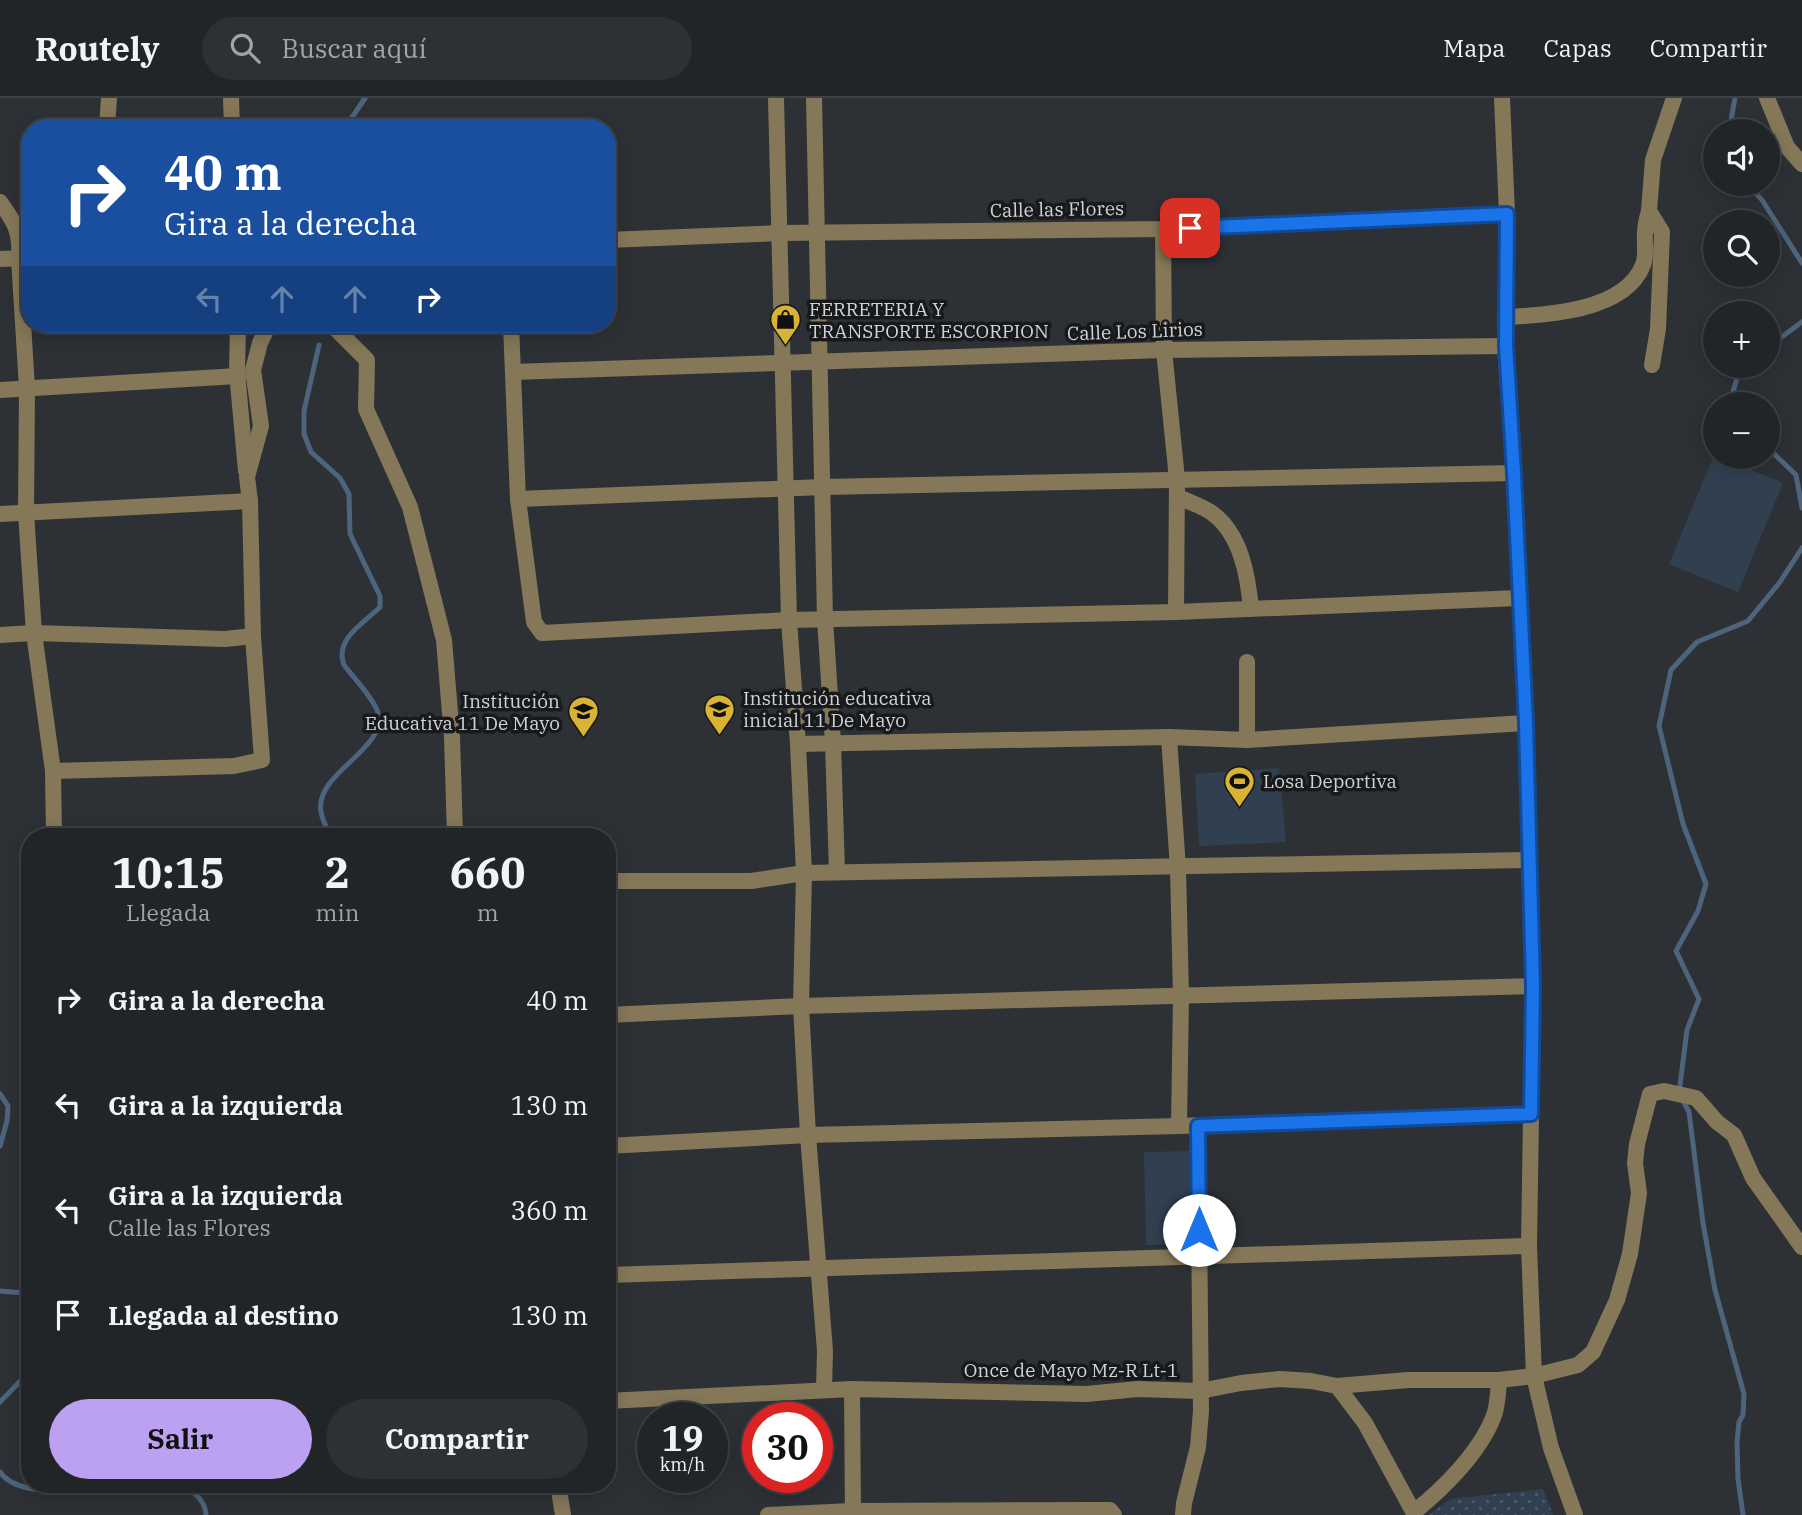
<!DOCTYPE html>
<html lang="es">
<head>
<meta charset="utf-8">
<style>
  :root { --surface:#222528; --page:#2e3134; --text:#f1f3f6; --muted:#a2a5a8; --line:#3f4245; --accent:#bca0f2 }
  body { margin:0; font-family:"IBM Plex Serif",serif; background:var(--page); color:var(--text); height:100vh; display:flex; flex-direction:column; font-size:26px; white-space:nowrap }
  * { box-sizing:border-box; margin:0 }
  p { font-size:23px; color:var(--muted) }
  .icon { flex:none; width:38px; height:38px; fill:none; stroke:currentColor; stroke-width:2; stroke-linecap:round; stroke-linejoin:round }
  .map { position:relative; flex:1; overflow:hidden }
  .sheet { position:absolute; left:21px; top:730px; width:595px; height:665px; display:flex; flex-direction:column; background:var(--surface); border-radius:28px; box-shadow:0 4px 18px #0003,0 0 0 2px var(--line) }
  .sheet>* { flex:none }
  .banner { position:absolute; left:21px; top:21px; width:595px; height:214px; border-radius:28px; box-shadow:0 4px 18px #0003,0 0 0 2px var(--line); background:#1a4fa0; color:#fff; overflow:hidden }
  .buttons { position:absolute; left:1703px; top:21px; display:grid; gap:14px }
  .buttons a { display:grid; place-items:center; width:77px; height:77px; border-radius:50%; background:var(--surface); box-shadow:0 4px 18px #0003,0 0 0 2px var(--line); font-size:35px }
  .speed { position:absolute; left:637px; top:1304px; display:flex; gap:14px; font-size:35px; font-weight:700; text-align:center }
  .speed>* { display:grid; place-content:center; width:91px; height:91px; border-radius:50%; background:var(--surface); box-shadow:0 4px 18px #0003,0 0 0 2px var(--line); line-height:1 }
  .speed small { font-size:18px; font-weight:400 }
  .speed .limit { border:10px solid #d22; background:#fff; color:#111 }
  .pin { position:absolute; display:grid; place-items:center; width:60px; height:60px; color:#fff; margin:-30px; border-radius:14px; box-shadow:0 4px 10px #0006 }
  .me { position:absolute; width:77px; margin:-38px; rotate:0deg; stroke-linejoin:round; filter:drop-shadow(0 0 5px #0008) }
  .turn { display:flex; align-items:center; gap:24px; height:147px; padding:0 28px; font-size:32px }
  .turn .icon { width:91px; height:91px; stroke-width:2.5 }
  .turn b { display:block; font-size:49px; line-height:60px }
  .lanes { display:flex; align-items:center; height:66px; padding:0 28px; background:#0003; justify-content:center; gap:35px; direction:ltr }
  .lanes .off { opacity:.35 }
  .eta { display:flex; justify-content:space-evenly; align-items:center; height:119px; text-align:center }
  .eta b { font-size:42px; font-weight:700; line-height:49px }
  .primary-button { display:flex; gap:14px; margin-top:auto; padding:14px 28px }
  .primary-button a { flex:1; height:80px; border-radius:42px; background:var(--accent); color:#111; font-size:28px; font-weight:700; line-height:80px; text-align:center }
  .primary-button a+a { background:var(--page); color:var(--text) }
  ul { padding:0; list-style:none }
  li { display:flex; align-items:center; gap:21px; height:105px; padding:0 28px }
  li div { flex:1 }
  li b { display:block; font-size:26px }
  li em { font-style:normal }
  header { display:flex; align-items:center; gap:42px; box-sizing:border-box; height:98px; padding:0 35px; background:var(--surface); border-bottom:2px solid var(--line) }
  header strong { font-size:33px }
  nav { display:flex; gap:38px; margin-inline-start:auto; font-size:24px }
  .search { width:490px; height:63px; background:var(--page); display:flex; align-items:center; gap:18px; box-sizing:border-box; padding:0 24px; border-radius:38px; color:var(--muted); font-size:26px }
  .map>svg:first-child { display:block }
</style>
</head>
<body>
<header>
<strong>Routely</strong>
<div class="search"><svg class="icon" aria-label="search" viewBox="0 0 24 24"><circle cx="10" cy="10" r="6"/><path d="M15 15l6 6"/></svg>Buscar aquí</div>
<nav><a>Mapa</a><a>Capas</a><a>Compartir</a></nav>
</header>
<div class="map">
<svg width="1802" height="1417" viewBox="0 0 1802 1417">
  <defs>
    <pattern id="grass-dots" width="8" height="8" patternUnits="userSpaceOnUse" patternTransform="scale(1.75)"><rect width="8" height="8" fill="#314051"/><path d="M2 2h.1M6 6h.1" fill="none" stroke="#4e5b69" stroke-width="1.8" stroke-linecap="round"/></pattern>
  </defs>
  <rect width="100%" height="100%" fill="#2d3136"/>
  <polygon fill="url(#grass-dots)" points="1543,1391 1553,1417 1428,1417 1451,1401"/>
  <g fill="#314051">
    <polygon points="1714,357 1783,385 1738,494 1669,466"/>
    <polygon points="1279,670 1286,744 1199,748 1195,676"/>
    <polygon points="1198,1053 1209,1146 1146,1147 1144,1054"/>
  </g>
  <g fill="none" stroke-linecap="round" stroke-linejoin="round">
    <g stroke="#4e647d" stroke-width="5">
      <polyline points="345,30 365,0"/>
      <polyline points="1729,33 1735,0"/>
      <polyline points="1747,86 1762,102 1802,165"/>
      <path d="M319,247L304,313V336L311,354L340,380L349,396L350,436L380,498V509C364,525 334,541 344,567C353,579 375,602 378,615C387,652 314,675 321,714C322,722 328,731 330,738"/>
      <polyline points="1768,249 1802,224"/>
      <polyline points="1729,306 1741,268"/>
      <polyline points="1768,350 1796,377 1802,410"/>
      <polyline points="0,996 8,1008 7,1023 0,1048"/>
      <polyline points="0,1193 25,1195 30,1199"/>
      <polyline points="0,1304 30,1273"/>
      <path d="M0,1374C24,1410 134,1384 173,1387C190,1389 205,1400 206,1417"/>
      <polyline points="1743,1417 1738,1381 1737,1344 1739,1324 1743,1317 1744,1296 1715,1192 1703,1125 1689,1014 1679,995 1687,932 1699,901 1676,853 1698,813 1706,786 1683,726 1659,628 1671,572 1697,544 1748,523 1780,484 1802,450"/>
    </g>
    <g stroke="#847858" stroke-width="16">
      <polyline points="231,0 232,30"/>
      <polyline points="776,0 789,522 798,646 804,775 801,908 808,1037 825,1253 824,1292"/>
      <polyline points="814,0 825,521 833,645 837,774"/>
      <polyline points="1502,0 1507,116 1505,248 1514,375 1526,625 1533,888 1529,1148 1534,1278 1551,1350 1575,1417"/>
      <polyline points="1767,0 1787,49 1802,66"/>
      <polyline points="107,30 109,0"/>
      <path d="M0,104C15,124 21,135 19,160L27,290L26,415L34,535L53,673L54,738"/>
      <polyline points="1163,131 1164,252 1177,381 1176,514"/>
      <polyline points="607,142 780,135 1163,131 1507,116"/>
      <polyline points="0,161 27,160"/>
      <path d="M1506,219C1548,217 1625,213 1643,167C1647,158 1644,145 1645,134C1645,127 1647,120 1649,113"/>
      <polyline points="238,226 237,274 246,373"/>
      <polyline points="331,226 367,262 366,311 410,409 444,542 452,639 455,738"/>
      <polyline points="511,226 518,401 534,524 542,535 789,522 1176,514 1519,500"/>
      <polyline points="1652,267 1658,231 1662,134 1649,113 1653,62 1674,0"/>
      <polyline points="513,274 1164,252 1505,248"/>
      <polyline points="0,292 238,278"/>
      <path d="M1177,398C1188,404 1203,408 1212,415C1241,436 1248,478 1251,511"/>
      <polyline points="518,401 823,389 1514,375"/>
      <polyline points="0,416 250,403"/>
      <polyline points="0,537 34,535 225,541 253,538"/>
      <polyline points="1169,639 1178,770 1181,898 1179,1028"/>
      <polyline points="1247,642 1247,564"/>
      <polyline points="798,646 1169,639 1247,642 1526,625"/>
      <polyline points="53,673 234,668 262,662 253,538 250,403 247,379 261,328 253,272 260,245 269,226"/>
      <polyline points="607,783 751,783 804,775 1529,762"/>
      <polyline points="607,917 801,908 1533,888"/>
      <polyline points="607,1048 808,1037 1179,1028 1531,1016"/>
      <polyline points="607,1177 1529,1148"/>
      <polyline points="1337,1288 1365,1325 1415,1417"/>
      <polyline points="852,1291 853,1417"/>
      <polyline points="607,1303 852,1291 1087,1296 1137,1291 1200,1293 1241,1285 1280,1281 1311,1283 1337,1288 1408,1282 1499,1282 1534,1278 1578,1267 1593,1254 1617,1202 1630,1156 1639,1095 1635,1065 1637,1046 1650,996 1664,993 1696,1000 1717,1024 1734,1037 1753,1080 1802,1149"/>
      <polyline points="558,1386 563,1417"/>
      <path d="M1414,1414C1443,1391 1479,1355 1493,1320C1498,1309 1498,1294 1499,1282"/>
      <polyline points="768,1417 852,1413 1091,1412 1110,1412 1114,1417"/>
      <polyline points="1183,1417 1184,1405 1198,1349 1201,1313 1198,1028"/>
    </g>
  </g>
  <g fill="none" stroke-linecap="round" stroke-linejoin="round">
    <defs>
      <polyline id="route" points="1190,130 1507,116 1506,248 1514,375 1526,625 1533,888 1531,1016 1198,1028 1199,1132"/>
    </defs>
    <use href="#route" stroke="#114b97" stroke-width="18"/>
    <use href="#route" stroke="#1a73e8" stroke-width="12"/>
  </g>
  <defs>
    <symbol id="shop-pin" viewBox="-11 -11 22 30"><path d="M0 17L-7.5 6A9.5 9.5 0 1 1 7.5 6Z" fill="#d9b334" stroke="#17191b"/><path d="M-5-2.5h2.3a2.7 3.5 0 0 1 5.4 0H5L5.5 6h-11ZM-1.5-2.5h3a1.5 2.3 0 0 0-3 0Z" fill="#111"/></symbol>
    <symbol id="school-pin" viewBox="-11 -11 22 30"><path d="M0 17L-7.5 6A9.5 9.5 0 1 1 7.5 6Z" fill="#d9b334" stroke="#17191b"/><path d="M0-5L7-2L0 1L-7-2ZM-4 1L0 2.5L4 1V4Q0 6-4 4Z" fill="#111"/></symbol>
    <symbol id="stadium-pin" viewBox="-11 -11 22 30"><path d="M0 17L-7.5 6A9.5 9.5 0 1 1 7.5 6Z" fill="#d9b334" stroke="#17191b"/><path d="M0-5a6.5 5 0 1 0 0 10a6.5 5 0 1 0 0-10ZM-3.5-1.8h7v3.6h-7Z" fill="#111"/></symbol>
  </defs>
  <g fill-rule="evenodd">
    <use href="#shop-pin" x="768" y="204" width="35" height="47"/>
    <use href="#school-pin" x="702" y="594" width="35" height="47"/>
    <use href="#school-pin" x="566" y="596" width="35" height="47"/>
    <use href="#stadium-pin" x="1222" y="666" width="35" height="47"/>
  </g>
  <g text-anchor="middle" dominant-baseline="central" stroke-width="7" stroke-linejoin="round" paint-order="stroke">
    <g font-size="19" fill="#cfd2d6" stroke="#17191b">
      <text transform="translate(1057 111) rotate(-1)">Calle las Flores</text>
      <text transform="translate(1135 233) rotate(-2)">Calle Los Lirios</text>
      <text x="1071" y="1272">Once de Mayo Mz-R Lt-1</text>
    </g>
    <g font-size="19" fill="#cfd2d6" stroke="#17191b" text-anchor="start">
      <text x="809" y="211">FERRETERIA Y<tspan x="809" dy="22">TRANSPORTE ESCORPION</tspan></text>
      <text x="743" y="600">Institución educativa<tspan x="743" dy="22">inicial 11 De Mayo</tspan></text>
      <text x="560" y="603" text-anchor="end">Institución<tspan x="560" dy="22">Educativa 11 De Mayo</tspan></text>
      <text x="1263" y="683">Losa Deportiva</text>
    </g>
  </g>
</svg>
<div class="buttons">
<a><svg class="icon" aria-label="sound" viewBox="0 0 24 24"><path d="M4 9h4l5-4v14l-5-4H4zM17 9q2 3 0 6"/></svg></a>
<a><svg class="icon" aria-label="search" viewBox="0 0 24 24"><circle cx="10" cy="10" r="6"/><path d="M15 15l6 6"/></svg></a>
<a>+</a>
<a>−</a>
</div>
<div class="speed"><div>19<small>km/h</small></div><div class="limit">30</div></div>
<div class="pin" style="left:1190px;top:130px;background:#d93025"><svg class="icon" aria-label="arrive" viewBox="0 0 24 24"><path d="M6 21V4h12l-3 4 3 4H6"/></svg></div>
<svg class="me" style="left:1199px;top:1132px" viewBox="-20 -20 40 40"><circle r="19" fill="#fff"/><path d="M0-13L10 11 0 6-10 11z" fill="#1a73e8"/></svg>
<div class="banner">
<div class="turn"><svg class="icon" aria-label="right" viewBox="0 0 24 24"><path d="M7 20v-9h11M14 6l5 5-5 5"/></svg><div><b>40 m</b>Gira a la derecha</div></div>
<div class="lanes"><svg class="icon off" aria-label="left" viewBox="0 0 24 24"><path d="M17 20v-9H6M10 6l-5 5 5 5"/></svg><svg class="icon off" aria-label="ahead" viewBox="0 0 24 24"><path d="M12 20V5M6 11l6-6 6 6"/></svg><svg class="icon off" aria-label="ahead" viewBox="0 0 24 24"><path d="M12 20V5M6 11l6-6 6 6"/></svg><svg class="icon" aria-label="right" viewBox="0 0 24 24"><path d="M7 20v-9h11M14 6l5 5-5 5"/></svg></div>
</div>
<section class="sheet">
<div class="eta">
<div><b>10:15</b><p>Llegada</p></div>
<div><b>2</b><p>min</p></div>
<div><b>660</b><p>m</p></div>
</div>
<ul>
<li><svg class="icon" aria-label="right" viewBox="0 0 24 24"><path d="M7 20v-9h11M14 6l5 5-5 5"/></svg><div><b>Gira a la derecha</b></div><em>40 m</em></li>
<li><svg class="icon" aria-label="left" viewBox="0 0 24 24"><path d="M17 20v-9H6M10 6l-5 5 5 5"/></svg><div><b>Gira a la izquierda</b></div><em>130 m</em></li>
<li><svg class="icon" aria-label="left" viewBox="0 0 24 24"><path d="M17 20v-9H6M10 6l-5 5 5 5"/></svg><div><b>Gira a la izquierda</b><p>Calle las Flores</p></div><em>360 m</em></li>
<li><svg class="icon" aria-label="arrive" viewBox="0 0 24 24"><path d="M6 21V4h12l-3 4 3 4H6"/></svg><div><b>Llegada al destino</b></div><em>130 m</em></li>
</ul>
<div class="primary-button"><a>Salir</a><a>Compartir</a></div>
</section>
</div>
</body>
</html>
